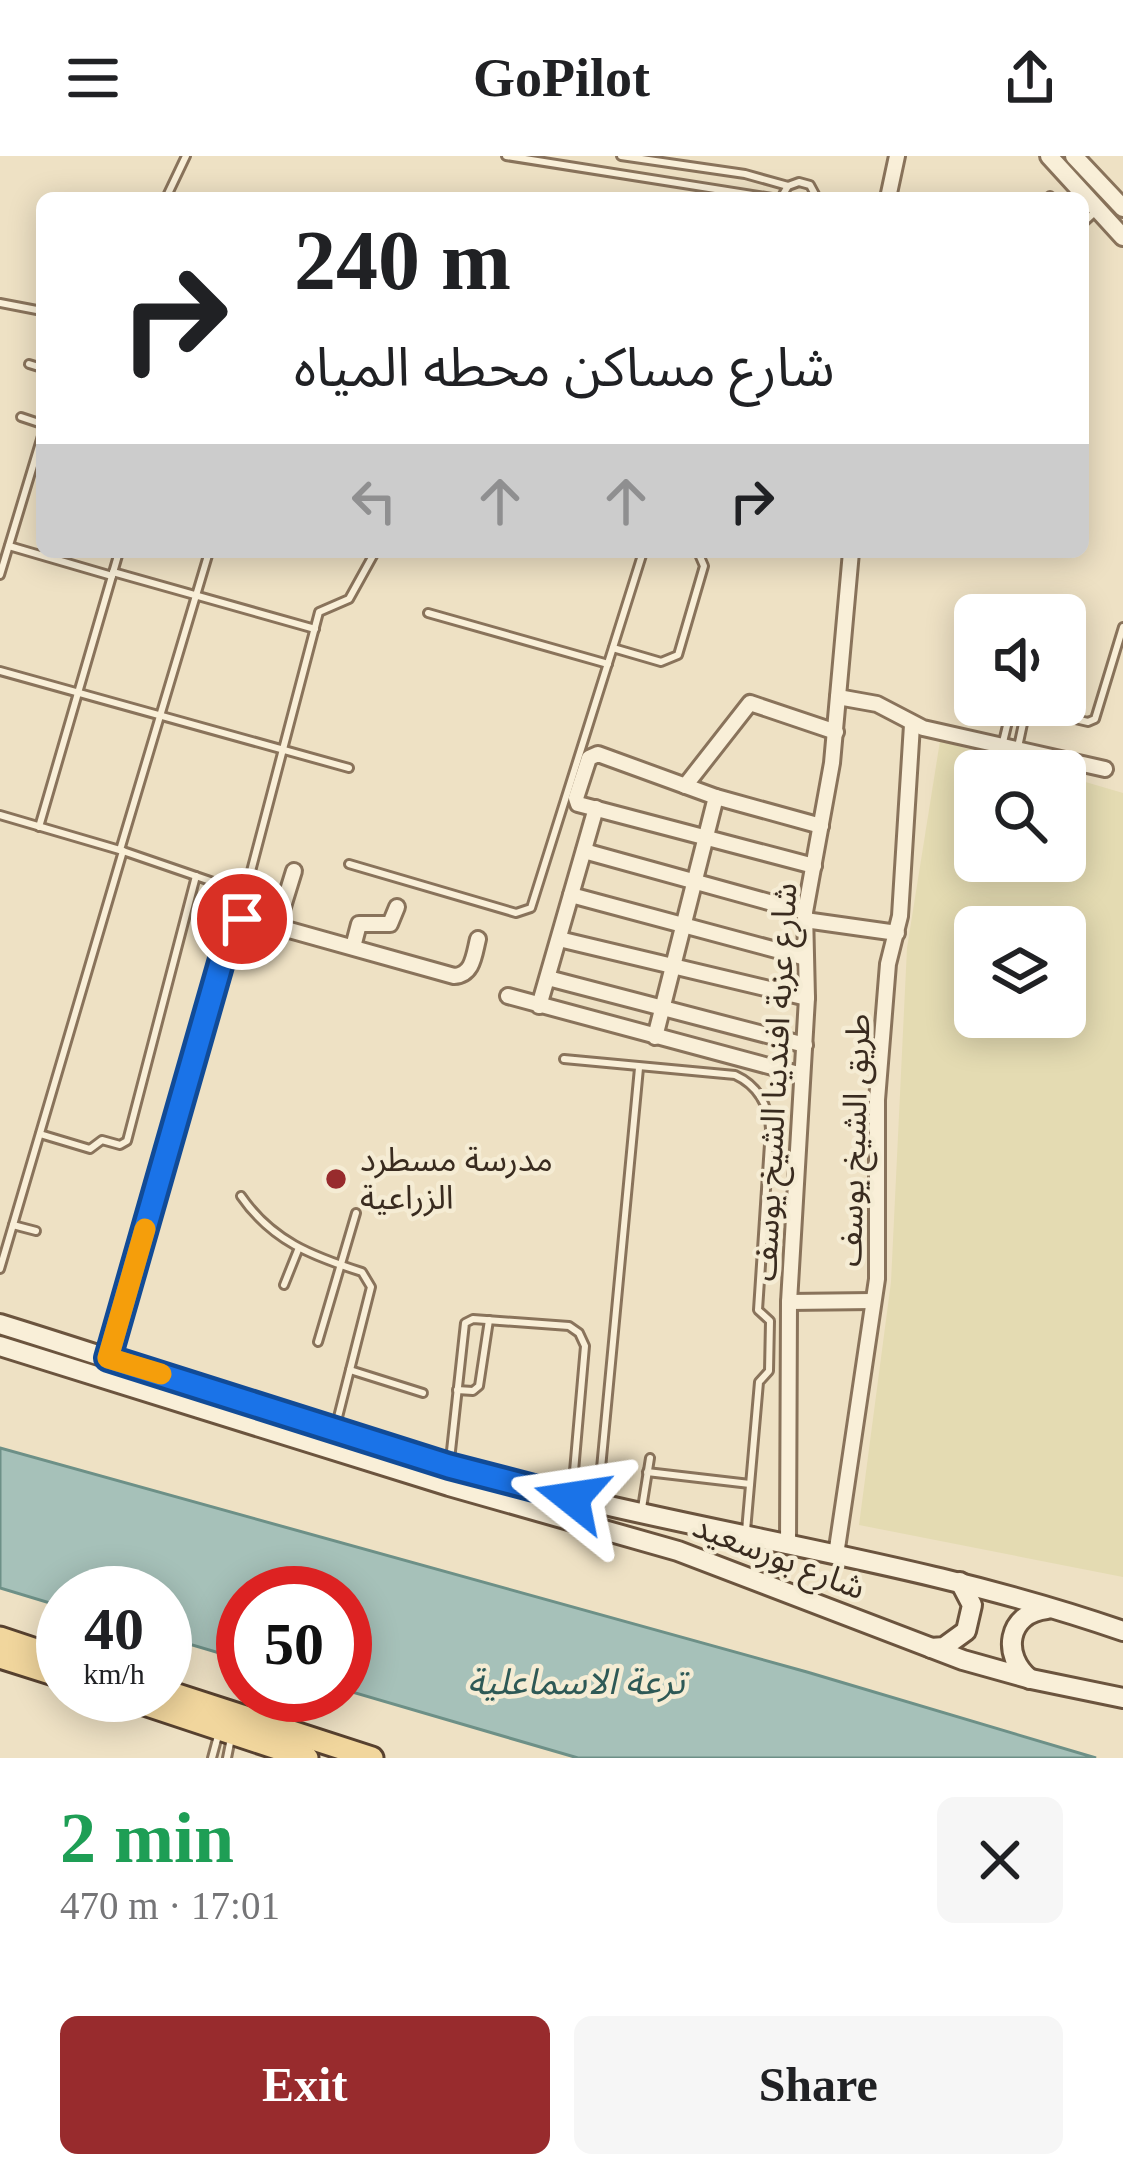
<!DOCTYPE html>
<html lang="en">
<head>
<meta charset="utf-8">
<style>
  :root { --surface:#fff; --page:#f6f6f6; --text:#202124; --muted:#757577; --accent:#982b2d }
  body { margin:0; font-family:"Times New Roman","Noto Sans Arabic",serif; background:var(--page); color:var(--text); height:100vh; display:flex; flex-direction:column; font-size:45px; white-space:nowrap }
  * { box-sizing:border-box; margin:0 }
  p { font-size:39px; color:var(--muted) }
  .icon { flex:none; width:66px; height:66px; fill:none; stroke:currentColor; stroke-width:2; stroke-linecap:round; stroke-linejoin:round }
  .map { position:relative; height:1602px; overflow:hidden }
  .sheet { display:flex; flex-direction:column; background:var(--surface); flex:1 }
  .sheet>* { flex:none }
  .top-card { position:absolute; left:36px; top:36px; width:1053px; height:366px; border-radius:18px; box-shadow:0 6px 30px #0003; background:#fff; color:var(--text); overflow:hidden }
  .fabs { position:absolute; left:954px; top:438px; display:grid; gap:24px }
  .fabs a { display:grid; place-items:center; width:132px; height:132px; border-radius:18px; background:var(--surface); box-shadow:0 6px 30px #0003; font-size:60px }
  .speed { position:absolute; left:36px; top:1410px; display:flex; gap:24px; font-size:60px; font-weight:700; text-align:center }
  .speed>* { display:grid; place-content:center; width:156px; height:156px; border-radius:50%; background:var(--surface); box-shadow:0 6px 30px #0003; line-height:1 }
  .speed small { font-size:30px; font-weight:400 }
  .speed .limit { border:18px solid #d22; background:#fff; color:#111 }
  .pin { position:absolute; display:grid; place-items:center; width:102px; height:102px; color:#fff; margin:-51px; border:6px solid #fff; border-radius:50%; box-shadow:0 3px 12px #0007 }
  .me { position:absolute; width:132px; margin:-66px; rotate:285deg; stroke-linejoin:round; filter:drop-shadow(0 0 9px #0008) }
  .turn { display:flex; align-items:center; gap:42px; height:252px; padding:0 60px; font-size:54px }
  .turn .icon { width:156px; height:156px; stroke-width:2.5 }
  .turn b { display:block; font-size:84px; line-height:102px }
  .lanes { display:flex; align-items:center; height:114px; padding:0 60px; background:#0003; justify-content:center; gap:60px; direction:ltr }
  .lanes .off { opacity:.35 }
  .round { display:grid; place-items:center; flex:none; width:126px; height:126px; border-radius:18px; background:var(--page) }
  .overview { display:flex; align-items:center; justify-content:space-between; height:204px; padding:0 60px }
  h1 { font-size:72px; font-weight:700; line-height:90px; color:#1e9e55 }
  .action { display:flex; gap:24px; margin-top:auto; padding:24px 60px }
  .action a { flex:1; height:138px; border-radius:18px; background:var(--accent); color:#fff; font-size:48px; font-weight:700; line-height:138px; text-align:center }
  .action a+a { background:var(--page); color:var(--text) }
  header { display:flex; justify-content:space-between; align-items:center; height:156px; padding:0 60px; background:var(--surface); font-size:54px; font-weight:700 }
  .map>svg:first-child { display:block }
</style>
</head>
<body>
<header><svg class="icon" aria-label="menu" viewBox="0 0 24 24"><path d="M4 6h16M4 12h16M4 18h16"/></svg>GoPilot<svg class="icon" aria-label="share" viewBox="0 0 24 24"><path d="M12 15V3M7 8l5-5 5 5M5 13v7h14v-7"/></svg></header>
<div class="map">
<svg width="1123" height="1602" viewBox="0 0 1123 1602">
  <rect width="100%" height="100%" fill="#eee1c4"/>
  <path fill="#e4dbb2" fill-rule="evenodd" d="M940,585L1046,615H975V705H1065V620L1123,637V1421L859,1369L891,1126L907,792ZM975,771H1065V861H975Z"/>
  <polygon fill="#a6c1b9" stroke="#6d9087" stroke-width="3" points="0,1292 807,1516 1096,1602 578,1602 345,1534 345,1437 243,1437 243,1504 165,1481 165,1437 63,1437 63,1451 0,1432"/>
  <g fill="none" stroke-linecap="round" stroke-linejoin="round">
    <defs>
      <g id="service">
        <polyline points="506,0 772,42"/>
        <polyline points="621,0 745,18 788,30"/>
        <polyline points="166,42 186,0"/>
        <polyline points="781,42 788,30 799,26 810,29 817,42"/>
        <polyline points="1048,42 1050,40"/>
        <polyline points="1083,67 1095,56"/>
        <polyline points="0,147 42,155"/>
        <polyline points="29,208 42,212"/>
        <polyline points="21,261 42,268"/>
        <polyline points="9,390 112,420"/>
        <polyline points="113,416 315,473"/>
        <polyline points="0,419 42,280"/>
        <polyline points="428,457 608,508"/>
        <polyline points="613,492 661,506 678,499 704,410 698,396"/>
        <polyline points="0,515 349,612"/>
        <polyline points="962,536 975,539"/>
        <polyline points="1015,549 1088,566 1095,563 1123,471"/>
        <polyline points="1003,586 1012,549"/>
        <polyline points="1018,591 1027,549"/>
        <polyline points="0,659 123,695 219,728"/>
        <polyline points="39,671 119,396"/>
        <polyline points="120,694 209,396"/>
        <polyline points="349,708 516,757 531,752 643,396"/>
        <polyline points="239,761 319,456 349,443 375,396"/>
        <path d="M564,903L735,919C757,929 769,949 770,973L758,1154L770,1165L769,1215L759,1226L746,1375"/>
        <polyline points="40,978 90,993 102,984 120,989 127,985 196,720"/>
        <path d="M241,1040C272,1085 312,1100 362,1116L371,1131L336,1269"/>
        <polyline points="13,1069 36,1075"/>
        <polyline points="0,1113 123,695"/>
        <polyline points="284,1129 298,1094"/>
        <polyline points="318,1186 356,1057"/>
        <polyline points="350,1214 423,1237"/>
        <polyline points="457,1234 473,1235 479,1230 489,1164"/>
        <polyline points="450,1304 465,1167 473,1163 569,1170 579,1177 585,1190 572,1338"/>
        <polyline points="647,1316 750,1328"/>
        <polyline points="598,1344 639,912"/>
        <polyline points="642,1352 650,1302"/>
        <polyline points="212,1602 219,1576"/>
        <polyline points="227,1602 231,1582"/>
      </g>
      <g id="minor">
        <polyline points="888,42 897,0"/>
        <polyline points="838,541 877,548 923,572 1105,613"/>
        <polyline points="685,630 750,547 836,576"/>
        <polyline points="584,695 805,756"/>
        <polyline points="814,710 578,648 576,642 589,602 598,598 716,641 821,670"/>
        <polyline points="571,739 806,802"/>
        <polyline points="805,764 897,777"/>
        <polyline points="277,770 294,715"/>
        <polyline points="559,783 807,842"/>
        <polyline points="353,791 359,768 390,768 397,751"/>
        <polyline points="548,822 805,889"/>
        <polyline points="508,840 802,919"/>
        <polyline points="539,850 596,652"/>
        <polyline points="655,881 716,641"/>
        <polyline points="789,1146 873,1145"/>
        <path d="M108,1202L234,767L250,763L454,820C473,819 474,799 478,783"/>
        <polyline points="788,1390 789,1146 807,842 805,756 832,607 851,396"/>
        <polyline points="836,1399 877,1123 877,944 888,808 900,760 912,569"/>
      </g>
      <g id="tertiary">
        <polyline points="1049,0 1123,81"/>
        <polyline points="1074,0 1123,52"/>
      </g>
      <g id="secondary">
        <path d="M0,1168C191,1227 380,1296 575,1342C758,1386 945,1413 1123,1475"/>
        <polyline points="0,1190 449,1330 678,1395 963,1504 1031,1523 1123,1542"/>
        <polyline points="931,1492 944,1491 966,1475 972,1449 960,1426"/>
        <path d="M1030,1523C1001,1500 1007,1457 1047,1453"/>
      </g>
      <g id="primary">
        <polyline points="0,1482 63,1503"/>
        <polyline points="0,1501 63,1521"/>
        <polyline points="165,1535 372,1602"/>
        <polyline points="117,1539 307,1602"/>
      </g>
    </defs>
    <use href="#service" stroke="#89735b" stroke-width="12"/>
    <use href="#minor" stroke="#89735b" stroke-width="20"/>
    <use href="#tertiary" stroke="#89735b" stroke-width="22"/>
    <use href="#secondary" stroke="#6b543e" stroke-width="24"/>
    <use href="#primary" stroke="#57412f" stroke-width="27"/>
    <use href="#service" stroke="#f9efd8" stroke-width="6"/>
    <use href="#minor" stroke="#f9efd8" stroke-width="14"/>
    <use href="#tertiary" stroke="#f9efd8" stroke-width="16"/>
    <use href="#secondary" stroke="#f9efd8" stroke-width="18"/>
    <use href="#primary" stroke="#f1d69d" stroke-width="21"/>
  </g>
  <g fill="none" stroke-linecap="round" stroke-linejoin="round">
    <defs>
      <polyline id="route" points="242,763 230,775 108,1202 449,1310 572,1342"/>
    </defs>
    <use href="#route" stroke="#114b97" stroke-width="30"/>
    <use href="#route" stroke="#1a73e8" stroke-width="21"/>
    <polyline stroke="#f59e0b" stroke-width="21" points="145,1073 108,1202 161,1218"/>
  </g>
  <circle fill="#982b2d" stroke="#f5ecd4" stroke-width="4.5" cx="336" cy="1023" r="12"/>
  <g text-anchor="middle" dominant-baseline="central" stroke-width="9" stroke-linejoin="round" paint-order="stroke">
    <g font-size="33" fill="#392b1f" stroke="#f5ecd4">
      <text transform="translate(775 926) rotate(-87)">شارع عزبة افندينا الشيخ يوسف</text>
      <text transform="translate(854 984) rotate(-88)">طريق الشيخ يوسف</text>
      <text transform="translate(779 1401) rotate(21)">شارع بورسعيد</text>
    </g>
    <g font-size="33" fill="#392b1f" stroke="#f5ecd4" text-anchor="start">
      <text x="360" y="1004">مدرسة مسطرد<tspan x="360" dy="38">الزراعية</tspan></text>
    </g>
    <g font-size="36" font-style="italic" fill="#2e5956" stroke="#f5ecd4">
      <text x="576" y="1526">ترعة الاسماعلية</text>
    </g>
  </g>
</svg>
<div class="fabs">
<a><svg class="icon" aria-label="sound" viewBox="0 0 24 24"><path d="M4 9h4l5-4v14l-5-4H4zM17 9q2 3 0 6"/></svg></a>
<a><svg class="icon" aria-label="search" viewBox="0 0 24 24"><circle cx="10" cy="10" r="6"/><path d="M15 15l6 6"/></svg></a>
<a><svg class="icon" aria-label="layers" viewBox="0 0 24 24"><path d="M12 4l9 5-9 5-9-5zM3 14l9 5 9-5"/></svg></a>
</div>
<div class="speed"><div>40<small>km/h</small></div><div class="limit">50</div></div>
<div class="pin" style="left:242px;top:763px;background:#d93025"><svg class="icon" aria-label="arrive" viewBox="0 0 24 24"><path d="M6 21V4h12l-3 4 3 4H6"/></svg></div>
<svg class="me" style="left:572px;top:1342px" viewBox="-20 -20 40 40"><path d="M0-17L14 15 0 8-14 15z" fill="#1a73e8" stroke="#fff" stroke-width="4"/></svg>
<div class="top-card">
<div class="turn"><svg class="icon" aria-label="right" viewBox="0 0 24 24"><path d="M7 20v-9h11M14 6l5 5-5 5"/></svg><div><b>240 m</b>شارع مساكن محطه المياه</div></div>
<div class="lanes"><svg class="icon off" aria-label="left" viewBox="0 0 24 24"><path d="M17 20v-9H6M10 6l-5 5 5 5"/></svg><svg class="icon off" aria-label="ahead" viewBox="0 0 24 24"><path d="M12 20V5M6 11l6-6 6 6"/></svg><svg class="icon off" aria-label="ahead" viewBox="0 0 24 24"><path d="M12 20V5M6 11l6-6 6 6"/></svg><svg class="icon" aria-label="right" viewBox="0 0 24 24"><path d="M7 20v-9h11M14 6l5 5-5 5"/></svg></div>
</div>
</div>
<section class="sheet">
<div class="overview"><div><h1>2 min</h1><p>470 m · 17:01</p></div><a class="round"><svg class="icon" aria-label="close" viewBox="0 0 24 24"><path d="M6 6l12 12M18 6L6 18"/></svg></a></div>
<div class="action"><a>Exit</a><a>Share</a></div>
</section>
</body>
</html>
